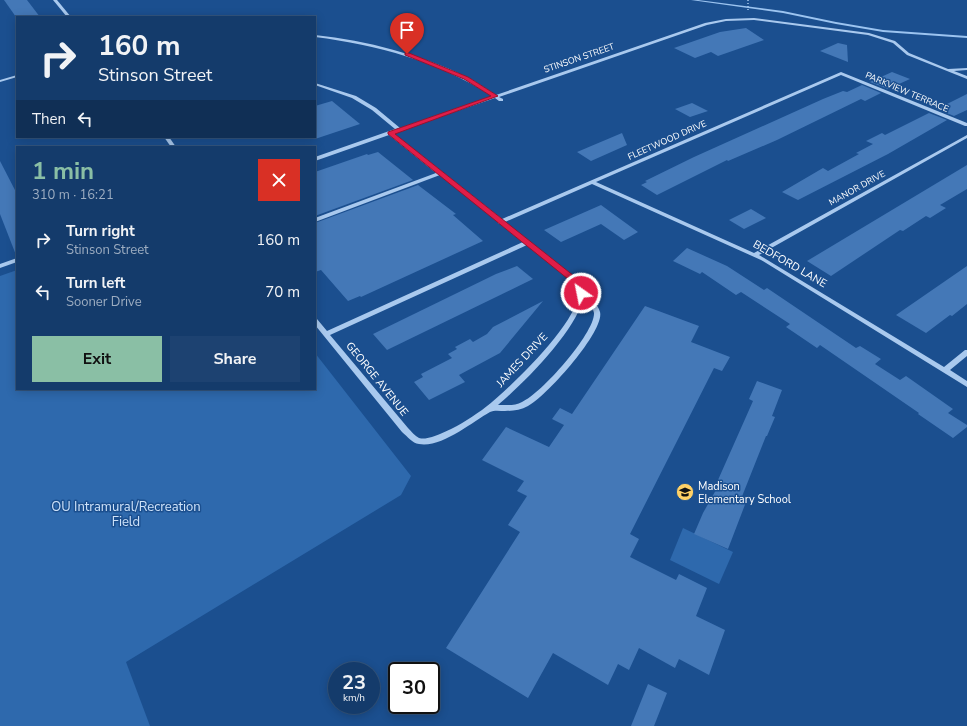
<!DOCTYPE html>
<html lang="en">
<head>
<meta charset="utf-8">
<style>
  :root { --surface:#143b6b; --page:#1d4271; --text:#f1f3f6; --muted:#9dadc1; --line:#33557e; --accent:#8abfa5 }
  body { margin:0; font-family:"Nunito Sans",sans-serif; background:var(--page); color:var(--text); height:100vh; display:flex; flex-direction:column; font-size:15px; white-space:nowrap }
  * { box-sizing:border-box; margin:0 }
  p { font-size:13px; color:var(--muted) }
  .icon { flex:none; width:22px; height:22px; fill:none; stroke:currentColor; stroke-width:2; stroke-linecap:round; stroke-linejoin:round }
  .map { position:relative; flex:1; overflow:hidden }
  .panel { position:absolute; left:16px; top:146px; width:300px; height:244px; display:flex; flex-direction:column; background:var(--surface); border-radius:0px; box-shadow:0 2px 10px #0003,0 0 0 1px var(--line) }
  .panel>* { flex:none }
  .hud { position:absolute; left:16px; top:16px; width:300px; height:122px; border-radius:0px; box-shadow:0 2px 10px #0003,0 0 0 1px var(--line); background:#143b6b; color:var(--text); overflow:hidden }
  .speed { position:absolute; left:328px; top:662px; display:flex; gap:8px; font-size:20px; font-weight:700; text-align:center }
  .speed>* { display:grid; place-content:center; width:52px; height:52px; border-radius:50%; background:var(--surface); box-shadow:0 2px 10px #0003,0 0 0 1px var(--line); line-height:1 }
  .speed small { font-size:10px; font-weight:400 }
  .speed .limit { border:2px solid #111; border-radius:6px; background:#fff; color:#111 }
  .pin { position:absolute; display:grid; place-items:center; width:34px; height:34px; color:#fff; margin:-41px -17px; border-radius:50% 50% 50% 0; rotate:-45deg; box-shadow:0 0 4px #0007 }
  .pin .icon { rotate:45deg }
  .me { position:absolute; width:44px; margin:-22px; rotate:327deg; stroke-linejoin:round; filter:drop-shadow(0 0 3px #0008) }
  .turn { display:flex; align-items:center; gap:14px; height:84px; padding:0 16px; font-size:18px }
  .turn .icon { width:52px; height:52px; stroke-width:2.5 }
  .turn b { display:block; font-size:28px; line-height:34px }
  .then { display:flex; align-items:center; height:38px; padding:0 16px; background:#0003; gap:8px; font-size:15px }
  .round { display:grid; place-items:center; flex:none; width:42px; height:42px; border-radius:0px; background:var(--page) }
  .headline { display:flex; align-items:center; justify-content:space-between; height:68px; padding:0 16px }
  h1 { font-size:24px; font-weight:700; line-height:30px; color:var(--accent) }
  .primary-button { display:flex; gap:8px; margin-top:auto; padding:8px 16px }
  .primary-button a { flex:1; height:46px; border-radius:0px; background:var(--accent); color:#111; font-size:16px; font-weight:700; line-height:46px; text-align:center }
  .primary-button a+a { background:var(--page); color:var(--text) }
  ul { padding:0; list-style:none }
  li { display:flex; align-items:center; gap:12px; height:52px; padding:0 16px }
  li div { flex:1 }
  li b { display:block; font-size:15px }
  li em { font-style:normal }
  .map>svg:first-child { display:block }
</style>
</head>
<body>
<div class="map">
<svg width="967" height="726" viewBox="0 0 967 726">
  <rect width="100%" height="100%" fill="#1b4f8f"/>
  <g fill="#2e69ad">
    <polygon points="17,270 17,389 315,389 315,353 411,476 401,495 126,662 150,726 0,726 0,276"/>
    <polygon points="683,528 733,552 719,584 670,560"/>
  </g>
  <g fill="none" stroke-linecap="round" stroke-linejoin="round">
    <polygon fill="#9cc4f0" fill-rule="evenodd" points="691,0 698,0 783,11 836,22 883,30 967,36 967,38 883,32 836,24 783,13"/>
  </g>
  <g fill="#4478b7">
    <polygon points="4,0 27,0 40,17 16,17"/>
    <polygon points="746,28 764,40 718,56 711,52 695,58 674,48 720,32"/>
    <polygon points="838,43 847,45 848,62 820,51"/>
    <polygon points="892,72 910,79 888,89 870,82"/>
    <polygon points="862,85 881,93 865,101 861,99 777,140 728,161 727,160 657,195 641,185 647,182 645,181 694,157 823,99 843,91 847,92"/>
    <polygon points="967,94 967,110 954,116 937,109"/>
    <polygon points="332,101 360,124 315,139 315,106"/>
    <polygon points="692,103 708,111 690,117 675,109"/>
    <polygon points="929,113 947,120 888,154 798,200 782,192 823,168 828,171 859,154 856,153 873,144 866,141 882,133 885,135"/>
    <polygon points="622,133 627,145 591,161 577,152"/>
    <polygon points="378,152 413,180 315,216 315,172 367,154 368,155"/>
    <polygon points="0,161 17,194 17,255 16,255 0,214"/>
    <polygon points="967,165 967,189 940,205 946,208 930,218 926,216 903,231 900,230 831,276 807,261"/>
    <polygon points="418,185 456,214 453,215 483,241 361,297 360,296 348,301 321,270 315,272 315,223"/>
    <polygon points="601,205 638,232 624,240 601,224 561,242 544,230"/>
    <polygon points="751,209 766,218 744,229 729,220"/>
    <polygon points="687,248 727,266 764,290 767,288 856,348 860,346 881,359 875,364 900,380 906,376 953,409 948,413 967,425 967,427 953,438 918,414 919,413 820,345 817,348 786,327 790,324 741,292 736,295 702,272 700,274 673,261"/>
    <polygon points="517,266 533,279 387,350 373,334 496,274"/>
    <polygon points="967,266 967,304 952,316 950,315 926,333 896,315"/>
    <polygon points="543,301 500,353 459,375 465,382 429,400 414,382 423,377 421,374 452,358 448,354 457,349 455,347 470,339 473,342 487,334 493,327"/>
    <polygon points="645,306 699,326 691,342 730,357 722,371 714,368 630,534 639,539 630,557 676,580 679,574 707,588 696,616 725,630 709,675 679,659 675,668 639,648 629,670 618,664 608,685 553,653 528,698 446,648 520,532 508,525 527,496 517,491 524,481 482,460 506,427 549,447 564,425 552,419 560,408 572,414"/>
    <polygon points="757,381 782,390 772,416 775,417 767,436 766,436 741,499 746,502 728,549 694,534 703,513 721,481 718,480 753,401 749,399"/>
    <polygon points="648,684 667,693 654,726 631,726"/>
  </g>
  <g fill="none" stroke-linecap="round" stroke-linejoin="round">
    <polyline stroke="#a9c9ee" stroke-width="1.5" stroke-dasharray="1 2" stroke-linecap="butt" points="748,0 748,11"/>
    <g fill="#a9c9ee" fill-rule="evenodd">
      <polygon points="53,0 57,0 71,17 67,17"/>
      <path d="M754,18L869,33L895,41L909,53L948,69L967,68V70L954,71L967,76V79L907,55L893,43L868,35L754,20L726,21L707,25L499,97L503,99V101H499L495,98L393,133L502,219L841,72L967,123V126H965L841,75L596,182L754,253L967,135V138L759,255L944,367L965,350H967V356L950,370L967,381V387L761,260L592,184L505,222L573,276C576,279 580,283 583,287C583,289 584,291 585,293C589,300 598,303 600,312C605,331 546,397 528,406C521,410 513,411 505,411C500,411 494,410 490,412C472,422 442,448 419,444C412,443 408,437 402,432L315,325V319H317L327,331L523,242L500,224L498,223V221L440,175L315,222V218L436,173L389,135L315,161V157L395,129L372,110L352,98L315,85V83L356,96L376,108L400,128L492,96C437,61 378,45 315,37V35C368,41 419,54 467,77C477,82 486,89 496,95L705,23L726,19ZM527,245C537,253 577,281 578,292C581,321 505,393 482,410C469,419 455,428 440,434C434,436 426,440 419,438C415,436 411,431 408,428L330,335ZM583,299C587,302 593,307 594,313C595,333 541,394 522,402C515,406 506,405 498,405C524,383 575,332 583,299Z"/>
      <polygon points="17,75 17,77 0,82 0,80"/>
      <polygon points="164,137 169,137 176,147 171,147"/>
      <polygon points="17,258 17,262 0,268 0,264"/>
    </g>
  </g>
  <polygon fill="#e11d48" stroke="#92132f" points="405,53 409,53 468,77 498,96 395,134 574,276 582,284 585,293 584,295 578,295 574,285 568,279 388,134 388,132 491,96 464,79 405,55"/>
  <defs>
    <symbol id="school-disc" viewBox="-11 -11 22 22"><circle r="9.5" fill="#ffd166" stroke="#1b4f8f"/><path d="M0-5L7-2L0 1L-7-2ZM-4 1L0 2.5L4 1V4Q0 6-4 4Z" fill="#111"/></symbol>
  </defs>
  <g fill-rule="evenodd">
    <use href="#school-disc" x="675" y="482" width="20" height="20"/>
  </g>
  <g text-anchor="middle" dominant-baseline="central" stroke-width="3" stroke-linejoin="round" paint-order="stroke">
    <g font-size="9" fill="#fff" stroke="#1b4f8f">
      <text transform="translate(579 58) rotate(-19)">STINSON STREET</text>
      <text transform="translate(907 92) rotate(23)">PARKVIEW TERRACE</text>
      <text transform="translate(667 140) rotate(-24)">FLEETWOOD DRIVE</text>
      <text transform="translate(857 188) rotate(-29)">MANOR DRIVE</text>
    </g>
    <g font-size="11" fill="#fff" stroke="#1b4f8f">
      <text transform="translate(790 264) rotate(30)">BEDFORD LANE</text>
      <text transform="translate(522 360) rotate(-47)">JAMES DRIVE</text>
      <text transform="translate(377 379) rotate(51)">GEORGE AVENUE</text>
    </g>
    <g font-size="11" fill="#fff" stroke="#1b4f8f" text-anchor="start">
      <text x="698" y="486">Madison<tspan x="698" dy="13">Elementary School</tspan></text>
    </g>
    <g font-size="13" fill="#cfe3fa" stroke="#1b4f8f">
      <text x="126" y="507">OU Intramural/Recreation<tspan x="126" dy="15">Field</tspan></text>
    </g>
  </g>
</svg>
<div class="speed"><div>23<small>km/h</small></div><div class="limit">30</div></div>
<div class="pin" style="left:407px;top:54px;background:#d93025"><svg class="icon" aria-label="arrive" viewBox="0 0 24 24"><path d="M6 21V4h12l-3 4 3 4H6"/></svg></div>
<svg class="me" style="left:581px;top:293px" viewBox="-20 -20 40 40"><circle r="17" fill="#e11d48" stroke="#fff" stroke-width="3"/><path d="M0-11L8 9 0 5-8 9z" fill="#fff"/></svg>
<div class="hud">
<div class="turn"><svg class="icon" aria-label="right" viewBox="0 0 24 24"><path d="M7 20v-9h11M14 6l5 5-5 5"/></svg><div><b>160 m</b>Stinson Street</div></div>
<div class="then">Then<svg class="icon" aria-label="left" viewBox="0 0 24 24"><path d="M17 20v-9H6M10 6l-5 5 5 5"/></svg></div>
</div>
<section class="panel">
<div class="headline"><div><h1>1 min</h1><p>310 m · 16:21</p></div><a class="round" style="background:#d93025;color:#fff"><svg class="icon" aria-label="close" viewBox="0 0 24 24"><path d="M6 6l12 12M18 6L6 18"/></svg></a></div>
<ul>
<li><svg class="icon" aria-label="right" viewBox="0 0 24 24"><path d="M7 20v-9h11M14 6l5 5-5 5"/></svg><div><b>Turn right</b><p>Stinson Street</p></div><em>160 m</em></li>
<li><svg class="icon" aria-label="left" viewBox="0 0 24 24"><path d="M17 20v-9H6M10 6l-5 5 5 5"/></svg><div><b>Turn left</b><p>Sooner Drive</p></div><em>70 m</em></li>
</ul>
<div class="primary-button"><a>Exit</a><a>Share</a></div>
</section>
</div>
</body>
</html>
